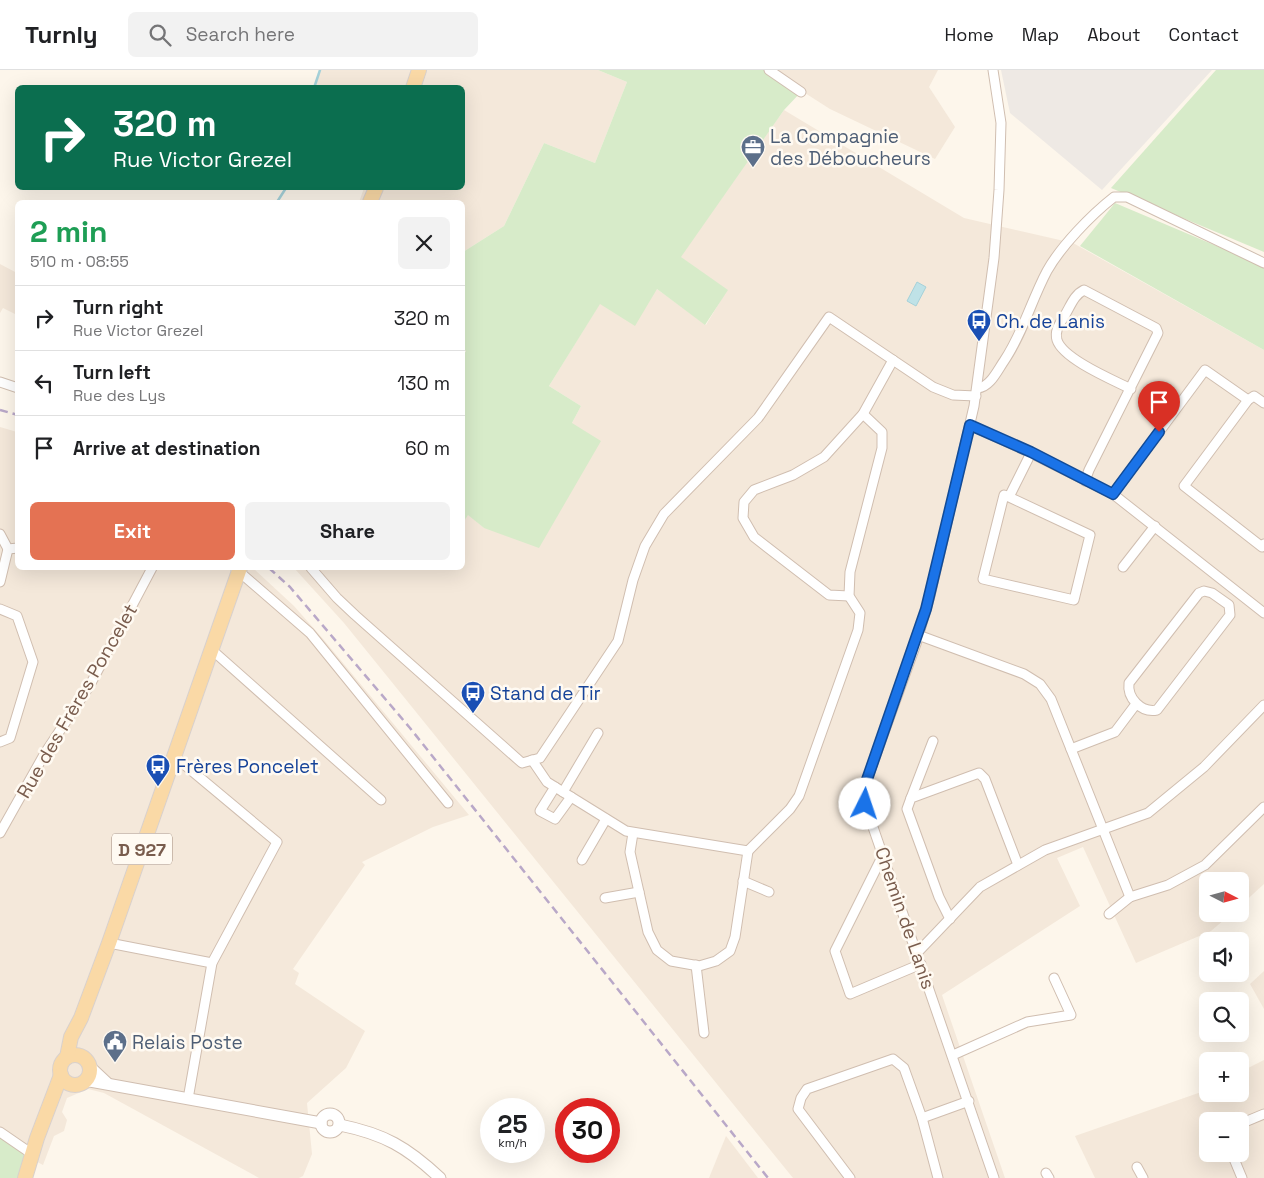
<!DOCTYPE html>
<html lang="en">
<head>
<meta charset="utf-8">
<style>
  :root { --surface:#fff; --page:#f2f2f2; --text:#202124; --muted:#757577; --line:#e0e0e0; --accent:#e47253 }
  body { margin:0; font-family:"Space Grotesk",sans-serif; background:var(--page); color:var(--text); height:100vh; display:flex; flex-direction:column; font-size:19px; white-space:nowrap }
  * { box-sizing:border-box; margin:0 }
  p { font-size:16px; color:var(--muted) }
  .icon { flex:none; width:28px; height:28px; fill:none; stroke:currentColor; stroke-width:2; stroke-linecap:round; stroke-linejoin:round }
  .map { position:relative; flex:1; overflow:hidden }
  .side { position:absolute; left:15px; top:130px; width:450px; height:370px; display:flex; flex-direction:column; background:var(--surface); border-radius:8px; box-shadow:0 5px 20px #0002 }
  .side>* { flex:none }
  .banner { position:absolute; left:15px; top:15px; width:450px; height:105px; border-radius:8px; box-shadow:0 5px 20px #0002; background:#0b6e4f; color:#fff; overflow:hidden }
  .needle { width:32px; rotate:96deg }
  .tools { position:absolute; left:1199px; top:802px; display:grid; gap:10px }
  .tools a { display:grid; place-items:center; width:50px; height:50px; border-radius:8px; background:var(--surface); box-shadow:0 5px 20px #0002; font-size:25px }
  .speed { position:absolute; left:480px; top:1028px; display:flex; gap:10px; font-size:25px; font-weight:700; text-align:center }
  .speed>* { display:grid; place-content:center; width:65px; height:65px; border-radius:50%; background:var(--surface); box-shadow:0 5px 20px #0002; line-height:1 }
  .speed small { font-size:12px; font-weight:400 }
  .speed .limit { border:8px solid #d22; background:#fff; color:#111 }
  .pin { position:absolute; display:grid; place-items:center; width:42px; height:42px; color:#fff; margin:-51px -21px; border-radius:50% 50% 50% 0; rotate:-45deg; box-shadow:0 0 5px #0007 }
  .pin .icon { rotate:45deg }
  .me { position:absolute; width:55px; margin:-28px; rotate:4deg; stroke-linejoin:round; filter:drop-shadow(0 0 4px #0008) }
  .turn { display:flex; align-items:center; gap:18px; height:105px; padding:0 15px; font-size:22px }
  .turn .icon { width:65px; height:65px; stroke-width:2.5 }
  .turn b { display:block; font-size:35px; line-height:42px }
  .round { display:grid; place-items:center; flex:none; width:52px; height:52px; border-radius:8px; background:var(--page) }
  .headline { display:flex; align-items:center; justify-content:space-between; height:85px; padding:0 15px }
  h1 { font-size:30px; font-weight:700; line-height:38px; color:#1e9e55 }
  .button { display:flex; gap:10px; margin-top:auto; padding:10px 15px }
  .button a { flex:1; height:58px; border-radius:8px; background:var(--accent); color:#fff; font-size:20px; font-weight:700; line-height:58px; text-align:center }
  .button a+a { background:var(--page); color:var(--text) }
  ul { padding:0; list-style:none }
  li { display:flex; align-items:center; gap:15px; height:65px; padding:0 15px; border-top:1px solid var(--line) }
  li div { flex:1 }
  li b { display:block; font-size:19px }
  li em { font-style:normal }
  header { display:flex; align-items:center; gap:30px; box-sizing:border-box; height:70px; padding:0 25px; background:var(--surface); border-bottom:1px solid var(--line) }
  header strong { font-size:24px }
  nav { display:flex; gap:28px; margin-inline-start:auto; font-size:18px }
  .search { width:350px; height:45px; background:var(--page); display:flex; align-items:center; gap:12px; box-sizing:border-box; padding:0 18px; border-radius:8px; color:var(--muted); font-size:19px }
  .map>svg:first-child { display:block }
</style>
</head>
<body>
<header>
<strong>Turnly</strong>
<div class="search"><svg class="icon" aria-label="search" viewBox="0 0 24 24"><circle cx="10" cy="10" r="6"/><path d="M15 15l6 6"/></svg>Search here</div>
<nav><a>Home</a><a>Map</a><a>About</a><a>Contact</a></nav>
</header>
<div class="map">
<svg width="1264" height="1108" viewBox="0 0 1264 1108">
  <rect width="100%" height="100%" fill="#fdf6eb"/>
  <g fill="#f4e8da" fill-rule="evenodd">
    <polygon points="320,0 598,0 627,12 595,93 544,73 504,156 463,182 462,132 359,132 364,118 462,118 462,18 314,18"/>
    <polygon points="769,0 938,0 929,17 955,57 935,89 830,39"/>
    <polygon points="784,40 964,148 1073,173 1264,280 1264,814 1240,836 1240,811 1208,811 1208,844 1231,844 1211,861 1136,893 1083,777 1057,788 1080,836 942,925 1005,1108 793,1108 344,553 294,498 462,498 463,453 468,444 484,458 572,353 581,336 549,316 600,233 657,219 706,255 727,220 680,187"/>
    <polygon points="0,194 17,203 17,245 3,238 0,243"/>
    <polygon points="0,357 17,362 18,498 253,498 294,536 324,570 469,745 433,757 362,792 365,795 293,899 299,903 295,914 365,961 346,998 307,1033 312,1084 303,1106 299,1108 259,1108 104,1023 88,1019 67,1028 62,1042 67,1050 64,1061 54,1066 43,1095 26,1086 0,1067"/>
    <polygon points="1264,901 1264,939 1250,914"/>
    <path d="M1264,990V1108H1095L1075,1066L1207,1020L1208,1024H1240V1002ZM1208,1051H1240V1084H1208Z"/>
    <polygon points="726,1066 758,1108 709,1108"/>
  </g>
  <polygon fill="#eee9e4" points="1001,0 1212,0 1102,120 1010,43"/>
  <g fill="#d7ebc9">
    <polygon points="598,0 769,0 801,22 784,40 681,187 728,220 705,255 657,219 635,256 600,234 549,316 581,336 572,353 601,371 539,478 484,458 468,445 463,453 462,287 466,281 462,279 463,182 504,156 544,73 595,93 627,12"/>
    <polygon points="1216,0 1264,0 1264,182 1111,118"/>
    <polygon points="1115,133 1264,196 1264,280 1080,176"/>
    <polygon points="0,1067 26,1086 18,1108 0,1108"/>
  </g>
  <polygon fill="#bfe2e7" stroke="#a5d1d9" points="917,212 926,217 916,236 907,231"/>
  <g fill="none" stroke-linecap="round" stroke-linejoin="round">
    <g stroke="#a5d1d9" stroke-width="2.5">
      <polyline points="314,18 320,0"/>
      <polyline points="277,132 286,118"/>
    </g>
    <defs>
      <g id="minor">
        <polyline points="769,0 801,22"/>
        <polyline points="993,0 1001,53 999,120 994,188 974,336 930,526 916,574 863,721 865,734 994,1108"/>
        <polyline points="0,312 18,318"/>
        <path d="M978,318C990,317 997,301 1004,291C1023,263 1031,231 1047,201C1061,176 1091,145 1114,127H1127L1264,193"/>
        <polyline points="1264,333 1254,326 1248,330 1184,416 1262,477 1264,474"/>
        <polyline points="970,355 1031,383 1113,424 1264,543"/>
        <path d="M1085,411L1089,400L1158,263L1156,258L1084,220C1074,225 1071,235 1065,245C1061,252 1054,260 1057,270C1063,289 1113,310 1131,319"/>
        <polyline points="1113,424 1205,300 1248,330"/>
        <polyline points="1009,427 1090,465 1074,530 983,509 1004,425 1009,427 1031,383"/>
        <polyline points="0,464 8,479 18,478"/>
        <polyline points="1123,497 1155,456"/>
        <polyline points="311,498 337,528 355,545 522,693 540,688 618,571 633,510 645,476 664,444 758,348 829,247 933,317 953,325 976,326"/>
        <polyline points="236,499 310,563 448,733"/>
        <polyline points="0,512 8,479"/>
        <path d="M1204,521L1212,523L1229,535L1230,545L1157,640C1141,643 1127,628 1129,613L1199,523Z"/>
        <polyline points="849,526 829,525 754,467 743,448 744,432 754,420 793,405 824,387 863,344 893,290"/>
        <polyline points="0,539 17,546 33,592 10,668 0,672"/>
        <polyline points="918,565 1024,604 1040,614 1051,629 1130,827"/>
        <polyline points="212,580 381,730"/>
        <polyline points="1071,679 1115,662 1136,634"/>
        <polyline points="174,686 277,772 212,893 188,1029"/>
        <polyline points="532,690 547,712 626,761 748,781 790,739 799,726 858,560 860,543 849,526 850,502 882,378 882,362 863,344"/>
        <polyline points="555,717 540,741 555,749 571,727"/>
        <polyline points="563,722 598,663"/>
        <polyline points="911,728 933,671"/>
        <polyline points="0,763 45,683 90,615 152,498"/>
        <polyline points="633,763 630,782 648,862 657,880 671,891 699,896 716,891 730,881 735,867 748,781"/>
        <polyline points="883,785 835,881 850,924 921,894"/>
        <polyline points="582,790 606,749"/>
        <polyline points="743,811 769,822"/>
        <polyline points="605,828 639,822"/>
        <polyline points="1109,844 1130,827 1168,815 1205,795 1264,737"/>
        <polyline points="950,849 939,827 907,739 911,728 979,703 985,709 1018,795"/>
        <polyline points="109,873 212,893"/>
        <polyline points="917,883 980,817 1045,780 1148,743 1204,697 1264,635"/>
        <polyline points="696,895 704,963"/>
        <polyline points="953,985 1027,952 1071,945 1054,908"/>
        <polyline points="922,1048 969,1031"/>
        <polyline points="1240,1054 1264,1044"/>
        <polyline points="0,1062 32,1084"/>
        <polyline points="1232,1084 1242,1108"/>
        <polyline points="1137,1097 1143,1108"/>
        <polyline points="1046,1103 1049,1108"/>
        <polyline points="850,1108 798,1039 801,1028 807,1019 893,989 904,998 922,1048 938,1108"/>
      </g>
      <g id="tertiary">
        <polyline points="91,998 107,1013"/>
        <polyline points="85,1012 90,1011 321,1053"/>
        <circle cx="330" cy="1053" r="9"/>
        <path d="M340,1055C384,1064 407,1077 440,1108"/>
      </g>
      <g id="primary">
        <polyline points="413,18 419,0"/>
        <polyline points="370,132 376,118"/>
        <circle cx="75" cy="1000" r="15"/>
        <polyline points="67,987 71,967 81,948 109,873 240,498"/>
        <polyline points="25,1108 37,1068 61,1005"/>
      </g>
    </defs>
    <use href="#minor" stroke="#d0beb0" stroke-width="11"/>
    <use href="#tertiary" stroke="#d0beb0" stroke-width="13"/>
    <use href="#primary" stroke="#d9d1cd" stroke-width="16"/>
    <use href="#minor" stroke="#fff" stroke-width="9"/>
    <use href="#tertiary" stroke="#fff" stroke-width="11"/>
    <use href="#primary" stroke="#fad9a6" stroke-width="14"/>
    <g stroke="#b9a8c8" stroke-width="2.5" stroke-dasharray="8 5" stroke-linecap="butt">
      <polyline points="0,340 18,345"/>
      <polyline points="269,498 290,517 410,658 768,1108"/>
    </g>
  </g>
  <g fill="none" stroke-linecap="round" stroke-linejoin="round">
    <defs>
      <polyline id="route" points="865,734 863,721 926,539 970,355 1031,382 1113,424 1159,362"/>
    </defs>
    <use href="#route" stroke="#114b97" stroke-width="12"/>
    <use href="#route" stroke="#1a73e8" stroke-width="9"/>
  </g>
  <defs>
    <symbol id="office-pin" viewBox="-11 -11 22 30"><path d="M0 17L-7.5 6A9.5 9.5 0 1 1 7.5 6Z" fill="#5c6f8a" stroke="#fffaf2"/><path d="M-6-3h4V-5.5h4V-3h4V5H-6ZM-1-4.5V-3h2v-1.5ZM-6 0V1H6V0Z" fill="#fff"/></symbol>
    <symbol id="bus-pin" viewBox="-11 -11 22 30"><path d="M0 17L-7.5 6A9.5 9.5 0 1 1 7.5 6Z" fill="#1a4fb4" stroke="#fffaf2"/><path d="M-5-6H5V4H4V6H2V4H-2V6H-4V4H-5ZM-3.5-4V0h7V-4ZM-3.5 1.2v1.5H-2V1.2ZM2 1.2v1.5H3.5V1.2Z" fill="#fff"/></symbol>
    <symbol id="civic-pin" viewBox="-11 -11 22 30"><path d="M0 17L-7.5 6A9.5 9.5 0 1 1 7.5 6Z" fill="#5c6f8a" stroke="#fffaf2"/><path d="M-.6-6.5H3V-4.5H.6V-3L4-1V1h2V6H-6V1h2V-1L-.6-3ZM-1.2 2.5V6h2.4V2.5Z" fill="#fff"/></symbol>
  </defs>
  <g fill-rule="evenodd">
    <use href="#office-pin" x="739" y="63" width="28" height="38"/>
    <use href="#bus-pin" x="965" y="237" width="28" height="38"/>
    <use href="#bus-pin" x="459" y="609" width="28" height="38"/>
    <use href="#bus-pin" x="144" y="682" width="28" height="38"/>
    <use href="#civic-pin" x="101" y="958" width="28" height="38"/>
  </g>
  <g text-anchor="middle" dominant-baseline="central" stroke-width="5" stroke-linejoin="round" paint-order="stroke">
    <rect fill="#fffaf2" stroke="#a18b7e" stroke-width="1" x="112" y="763.5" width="60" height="31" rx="4"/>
    <g font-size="18" font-weight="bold" fill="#795c4d">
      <text x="142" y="779">D 927</text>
    </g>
    <g font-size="19" fill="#4e5e75" stroke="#fffaf2" text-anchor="start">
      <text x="770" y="66">La Compagnie<tspan x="770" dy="22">des Déboucheurs</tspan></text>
      <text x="132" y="972">Relais Poste</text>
    </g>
    <g font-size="19" fill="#164399" stroke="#fffaf2" text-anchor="start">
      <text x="996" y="251">Ch. de Lanis</text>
      <text x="490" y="623">Stand de Tir</text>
      <text x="176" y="696">Frères Poncelet</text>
    </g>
    <g font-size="19" fill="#795c4d" stroke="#fffaf2">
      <text transform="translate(77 631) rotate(-60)">Rue des Frères Poncelet</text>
      <text transform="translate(905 848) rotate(71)">Chemin de Lanis</text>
    </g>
  </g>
</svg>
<div class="tools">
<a><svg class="needle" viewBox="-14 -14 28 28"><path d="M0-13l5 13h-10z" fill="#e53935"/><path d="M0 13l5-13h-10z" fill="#757577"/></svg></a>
<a><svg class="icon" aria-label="sound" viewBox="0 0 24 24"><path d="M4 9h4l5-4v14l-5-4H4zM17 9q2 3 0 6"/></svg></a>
<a><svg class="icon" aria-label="search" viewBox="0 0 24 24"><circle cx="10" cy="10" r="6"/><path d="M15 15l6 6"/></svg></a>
<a>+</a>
<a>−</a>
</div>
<div class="speed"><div>25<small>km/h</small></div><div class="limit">30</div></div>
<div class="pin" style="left:1159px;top:362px;background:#d93025"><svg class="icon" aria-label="arrive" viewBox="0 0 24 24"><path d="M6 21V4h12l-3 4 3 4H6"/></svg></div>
<svg class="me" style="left:865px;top:734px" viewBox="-20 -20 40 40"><circle r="19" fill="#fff"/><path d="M0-13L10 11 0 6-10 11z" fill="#1a73e8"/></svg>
<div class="banner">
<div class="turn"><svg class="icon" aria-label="right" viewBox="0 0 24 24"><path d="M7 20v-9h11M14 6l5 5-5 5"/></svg><div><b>320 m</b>Rue Victor Grezel</div></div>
</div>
<section class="side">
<div class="headline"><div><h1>2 min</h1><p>510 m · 08:55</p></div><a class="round"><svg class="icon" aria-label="close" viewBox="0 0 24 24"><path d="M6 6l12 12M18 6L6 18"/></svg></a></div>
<ul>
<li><svg class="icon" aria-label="right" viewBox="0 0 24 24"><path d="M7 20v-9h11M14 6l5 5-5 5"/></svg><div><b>Turn right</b><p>Rue Victor Grezel</p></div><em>320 m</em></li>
<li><svg class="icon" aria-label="left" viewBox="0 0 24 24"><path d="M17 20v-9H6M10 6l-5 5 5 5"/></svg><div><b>Turn left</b><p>Rue des Lys</p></div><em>130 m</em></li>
<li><svg class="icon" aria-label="arrive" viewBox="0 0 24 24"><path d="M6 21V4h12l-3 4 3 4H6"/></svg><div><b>Arrive at destination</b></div><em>60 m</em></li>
</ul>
<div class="button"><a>Exit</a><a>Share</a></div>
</section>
</div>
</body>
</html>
